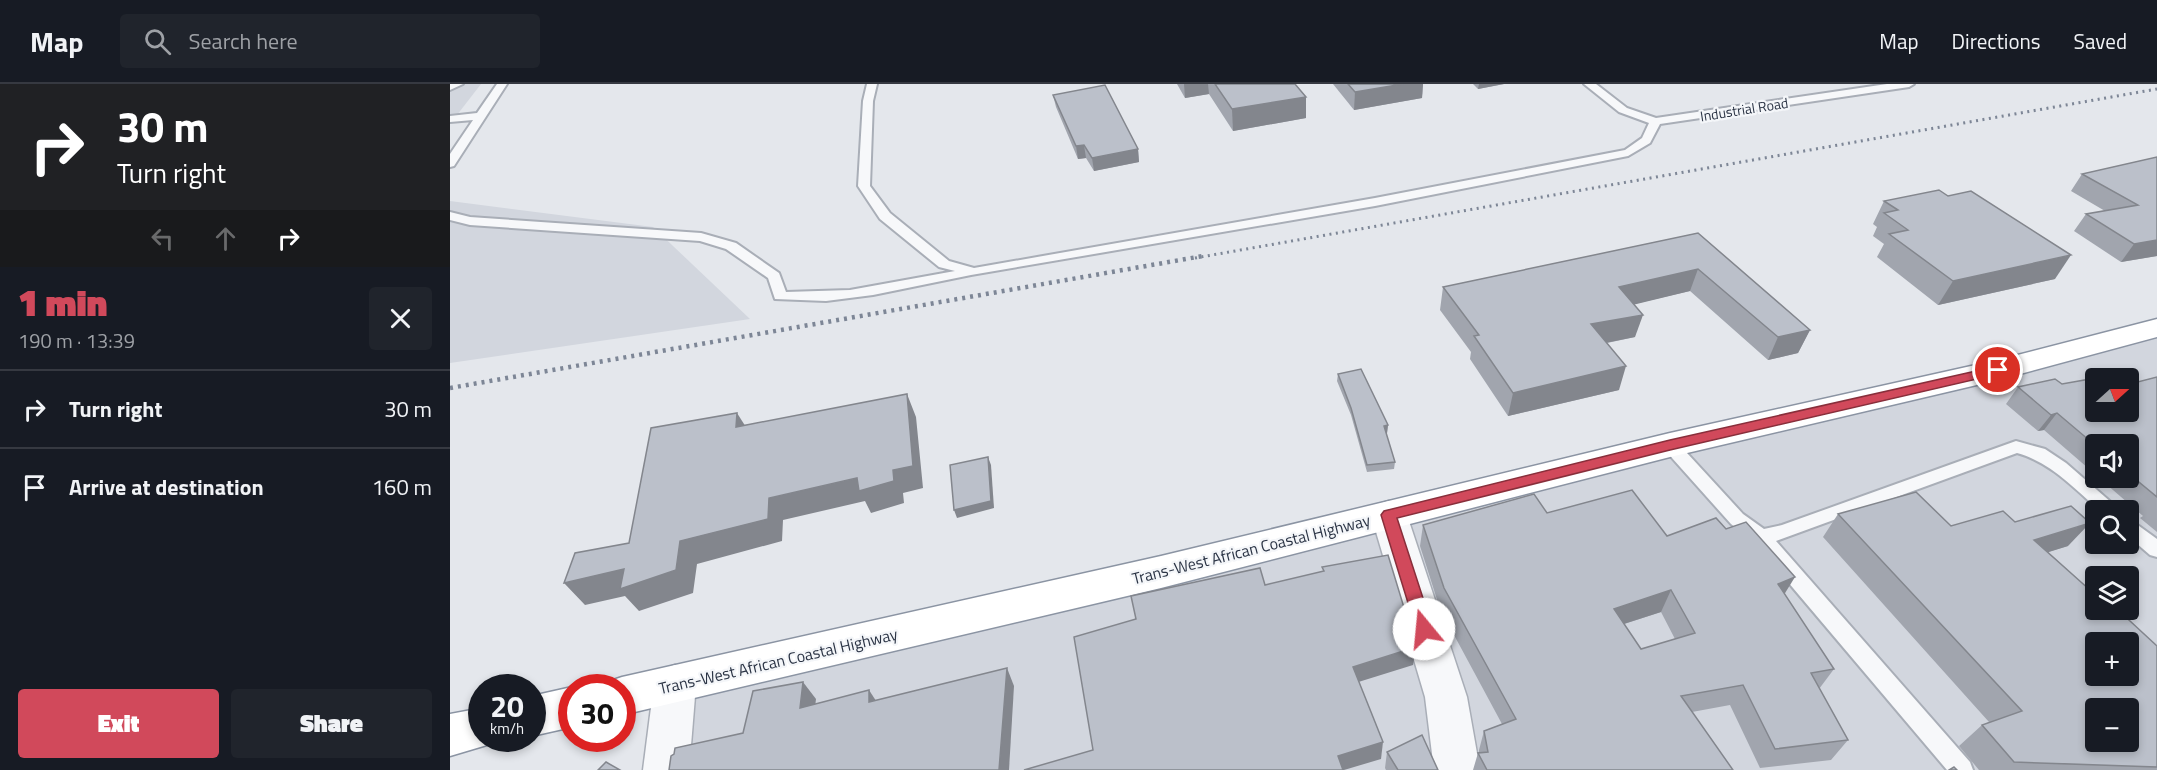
<!DOCTYPE html>
<html lang="en">
<head>
<meta charset="utf-8">
<style>
  :root { --surface:#171b24; --page:#20242c; --text:#f1f3f6; --muted:#9ea1a6; --line:#363941; --accent:#d1495b }
  body { margin:0; font-family:"Titillium Web",sans-serif; background:var(--page); color:var(--text); height:100vh; display:flex; flex-direction:column; font-size:22px; white-space:nowrap }
  * { box-sizing:border-box; margin:0 }
  p { font-size:20px; color:var(--muted) }
  .icon { flex:none; width:33px; height:33px; fill:none; stroke:currentColor; stroke-width:2; stroke-linecap:round; stroke-linejoin:round }
  .map { position:relative; flex:1; overflow:hidden }
  .drawer { display:flex; flex-direction:column; background:var(--surface); width:450px }
  .drawer>* { flex:none }
  .top-card { background:#202124; color:#fff; overflow:hidden }
  .needle { width:39px; rotate:69deg }
  .fabs { position:absolute; left:1635px; top:284px; display:grid; gap:12px }
  .fabs a { display:grid; place-items:center; width:54px; height:54px; border-radius:6px; background:var(--surface); box-shadow:0 3px 9px #0003; font-size:30px }
  .speed { position:absolute; left:18px; top:590px; display:flex; gap:12px; font-size:30px; font-weight:700; text-align:center }
  .speed>* { display:grid; place-content:center; width:78px; height:78px; border-radius:50%; background:var(--surface); box-shadow:0 3px 9px #0003; line-height:1 }
  .speed small { font-size:15px; font-weight:400 }
  .speed .limit { border:9px solid #d22; background:#fff; color:#111 }
  .pin { position:absolute; display:grid; place-items:center; width:51px; height:51px; color:#fff; margin:-26px; border:3px solid #fff; border-radius:50%; box-shadow:0 2px 6px #0007 }
  .me { position:absolute; width:66px; margin:-33px; rotate:343deg; stroke-linejoin:round; filter:drop-shadow(0 0 4px #0008) }
  .turn { display:flex; align-items:center; gap:21px; height:126px; padding:0 18px; font-size:27px }
  .turn .icon { width:78px; height:78px; stroke-width:2.5 }
  .turn b { display:block; font-size:42px; line-height:51px }
  .lanes { display:flex; align-items:center; height:57px; padding:0 18px; background:#0003; justify-content:center; gap:30px; direction:ltr }
  .lanes .off { opacity:.35 }
  .round { display:grid; place-items:center; flex:none; width:63px; height:63px; border-radius:6px; background:var(--page) }
  .headline { display:flex; align-items:center; justify-content:space-between; height:102px; padding:0 18px }
  h1 { font-size:36px; font-weight:800; line-height:45px; color:var(--accent) }
  .action { display:flex; gap:12px; margin-top:auto; padding:12px 18px }
  .action a { flex:1; height:69px; border-radius:6px; background:var(--accent); color:#fff; font-size:24px; font-weight:800; line-height:69px; text-align:center }
  .action a+a { background:var(--page); color:var(--text) }
  ul { padding:0; list-style:none }
  li { display:flex; align-items:center; gap:18px; height:78px; padding:0 18px; border-top:2px solid var(--line) }
  li div { flex:1 }
  li b { display:block; font-size:22px }
  li em { font-style:normal }
  header { display:flex; align-items:center; gap:36px; box-sizing:border-box; height:84px; padding:0 30px; background:var(--surface); border-bottom:2px solid var(--line) }
  header strong { font-size:28px }
  nav { display:flex; gap:33px; margin-inline-start:auto; font-size:21px }
  .search { width:420px; height:54px; background:var(--page); display:flex; align-items:center; gap:15px; box-sizing:border-box; padding:0 21px; border-radius:6px; color:var(--muted); font-size:22px }
  main { display:flex; flex:1; min-height:0 }
  .map>svg:first-child { display:block }
</style>
</head>
<body>
<header>
<strong>Map</strong>
<div class="search"><svg class="icon" aria-label="search" viewBox="0 0 24 24"><circle cx="10" cy="10" r="6"/><path d="M15 15l6 6"/></svg>Search here</div>
<nav><a>Map</a><a>Directions</a><a>Saved</a></nav>
</header>
<main>
<section class="drawer">
<div class="top-card">
<div class="turn"><svg class="icon" aria-label="right" viewBox="0 0 24 24"><path d="M7 20v-9h11M14 6l5 5-5 5"/></svg><div><b>30 m</b>Turn right</div></div>
<div class="lanes"><svg class="icon off" aria-label="left" viewBox="0 0 24 24"><path d="M17 20v-9H6M10 6l-5 5 5 5"/></svg><svg class="icon off" aria-label="ahead" viewBox="0 0 24 24"><path d="M12 20V5M6 11l6-6 6 6"/></svg><svg class="icon" aria-label="right" viewBox="0 0 24 24"><path d="M7 20v-9h11M14 6l5 5-5 5"/></svg></div>
</div>
<div class="headline"><div><h1>1 min</h1><p>190 m · 13:39</p></div><a class="round"><svg class="icon" aria-label="close" viewBox="0 0 24 24"><path d="M6 6l12 12M18 6L6 18"/></svg></a></div>
<ul>
<li><svg class="icon" aria-label="right" viewBox="0 0 24 24"><path d="M7 20v-9h11M14 6l5 5-5 5"/></svg><div><b>Turn right</b></div><em>30 m</em></li>
<li><svg class="icon" aria-label="arrive" viewBox="0 0 24 24"><path d="M6 21V4h12l-3 4 3 4H6"/></svg><div><b>Arrive at destination</b></div><em>160 m</em></li>
</ul>
<div class="action"><a>Exit</a><a>Share</a></div>
</section>
<div class="map">
<svg width="1707" height="686" viewBox="0 0 1707 686">
  <rect width="100%" height="100%" fill="#e4e7ec"/>
  <g fill="#d2d6de" fill-rule="evenodd">
    <polygon points="0,0 31,0 0,40"/>
    <polygon points="0,117 203,143 300,235 0,279"/>
    <path d="M1707,237V686H224L228,608ZM1646,294H1678V327H1646ZM1646,360H1678V393H1646ZM1646,426H1678V459H1646ZM1646,492H1678V525H1646ZM1646,558H1678V591H1646ZM1646,624H1678V657H1646Z"/>
  </g>
  <g fill="none" stroke-linecap="round" stroke-linejoin="round">
    <defs>
      <g id="lane">
        <polygon points="0,0 13,0 0,6"/>
        <polygon points="47,0 57,0 4,82 0,83 0,70 23,36 0,38 0,32 27,29"/>
        <polygon points="417,0 427,0 423,17 420,102 440,129 499,177 524,184 925,114 1175,66 1192,54 1199,39 1169,28 1134,0 1146,0 1177,24 1206,34 1437,0 1464,0 1459,3 1210,40 1200,59 1178,72 925,122 521,191 423,211 376,217 325,215 318,194 276,165 250,157 20,141 0,136 0,128 20,133 251,149 286,159 329,189 336,208 400,206 505,187 489,183 430,135 408,102 413,17"/>
        <path d="M1220,355L1226,357L1293,430L1314,445L1332,441L1566,357L1595,365L1616,379L1670,426H1649C1624,404 1600,378 1567,369L1326,457L1520,678L1523,686H1497L1304,458L1281,440L1214,365L1212,361L1214,357Z"/>
        <polygon points="1678,434 1707,455 1707,473 1700,471 1678,452"/>
      </g>
      <g id="street">
        <polygon points="939,417 952,421 957,431 1017,613 1030,686 984,686 975,613 921,431 926,421"/>
        <polygon points="225,581 240,587 246,600 239,686 193,686 204,600 210,587"/>
      </g>
      <g id="highway">
        <polygon points="1707,235 1707,253 1548,296 1220,373 711,504 172,631 172,603 155,603 157,598 172,593 711,472 1220,349 1548,276"/>
        <polygon points="122,603 122,643 82,652 82,612"/>
        <polygon points="32,624 32,654 49,654 47,658 0,672 0,630"/>
      </g>
    </defs>
    <use href="#lane" stroke="#a9aeb7" stroke-width="4"/>
    <use href="#street" stroke="#a9aeb7" stroke-width="3"/>
    <use href="#highway" stroke="#8b94a3" stroke-width="3"/>
    <use href="#lane" fill="#f7f8fa" fill-rule="evenodd"/>
    <use href="#street" fill="#f7f8fa" fill-rule="evenodd"/>
    <use href="#highway" fill="#fff" fill-rule="evenodd"/>
    <polyline stroke="#7d8696" stroke-width="3" stroke-dasharray="2 4.5" stroke-linecap="butt" points="745,174 1707,5"/>
    <polyline stroke="#7d8696" stroke-width="4.5" stroke-dasharray="3 5" stroke-linecap="butt" points="0,304 753,172"/>
  </g>
  <g fill="#a1a5ae" fill-rule="evenodd">
    <polygon points="727,0 845,0 856,13 856,34 783,47 759,10 735,14"/>
    <polygon points="883,0 973,0 972,14 904,26"/>
    <polygon points="1023,0 1054,0 1028,5"/>
    <polygon points="603,11 688,65 689,78 644,87 636,74 628,75 606,23"/>
    <polygon points="1707,73 1707,172 1671,178 1624,147 1636,130 1655,127 1621,107 1632,90"/>
    <polygon points="1434,117 1605,195 1488,221 1427,173 1434,160 1423,152 1427,143 1423,140"/>
    <polygon points="1248,149 1360,246 1348,269 1318,276 1240,207 1184,220 1185,253 1157,259 1169,306 1058,332 1020,275 1021,268 990,226 993,203"/>
    <polygon points="888,290 938,341 937,349 936,349 945,378 944,385 917,388 901,331 887,297"/>
    <polygon points="1707,293 1707,448 1690,434 1693,432 1648,393 1678,393 1678,360 1646,360 1646,391 1594,346 1588,347 1556,320 1568,303 1612,300 1680,300"/>
    <path d="M1097,429L1217,452L1334,510L1384,585L1369,605L1398,656L1381,676L1310,684L1280,621L1242,628L1283,686H1023L1028,669H1029V666L1034,647L1052,640L990,525L970,462L973,441ZM1211,528L1225,555L1191,565L1174,540Z"/>
    <polygon points="1388,430 1501,442 1618,462 1598,468 1641,507 1707,562 1707,686 1529,686 1509,662 1532,641 1539,638 1373,453"/>
    <polygon points="937,668 988,686 936,686 935,684"/>
  </g>
  <g fill="#83868d">
    <polygon points="734,0 758,0 759,10 735,14"/>
    <polygon points="953,0 973,0 972,14 904,26 905,8"/>
    <polygon points="1029,0 1054,0 1028,5"/>
    <polygon points="856,13 856,34 783,47 782,25"/>
    <polygon points="634,61 636,74 628,75 626,62"/>
    <polygon points="688,65 689,78 644,87 642,74"/>
    <polygon points="1707,156 1707,172 1671,178 1684,160"/>
    <polygon points="1621,171 1605,195 1488,221 1503,197"/>
    <polygon points="1248,185 1240,207 1162,226 1169,203"/>
    <polygon points="1193,231 1185,253 1135,263 1141,240"/>
    <polygon points="1360,246 1348,269 1318,276 1328,253"/>
    <polygon points="1176,282 1169,306 1058,332 1063,309"/>
    <polygon points="457,310 466,333 473,404 453,409 454,419 421,429 415,417 333,436 332,457 247,480 243,509 189,527 175,512 135,521 114,499 230,457 319,414 443,386"/>
    <polygon points="287,329 301,351 286,343"/>
    <polygon points="1607,329 1594,346 1588,347 1601,331"/>
    <polygon points="938,341 937,349 934,349 934,342"/>
    <polygon points="538,373 541,381 544,424 507,434 504,426"/>
    <polygon points="1640,439 1618,462 1564,479 1584,456"/>
    <polygon points="1345,493 1332,514 1328,500"/>
    <polygon points="1221,506 1211,528 1155,546 1164,525"/>
    <polygon points="966,563 963,581 902,600 903,583"/>
    <polygon points="557,584 564,602 559,686 549,686"/>
    <polygon points="353,598 366,615 363,641 350,624"/>
    <polygon points="419,606 430,623 419,618"/>
    <polygon points="933,658 931,675 894,686 887,686 888,672"/>
  </g>
  <g fill="#bbc0ca" stroke="#83868d" stroke-width="1.5" fill-rule="evenodd">
    <polygon points="765,0 845,0 856,13 782,25"/>
    <polygon points="898,0 953,0 905,8"/>
    <polygon points="655,1 688,65 642,74 634,61 626,62 603,11"/>
    <polygon points="1707,73 1707,156 1684,160 1636,130 1688,121 1632,90"/>
    <polygon points="1489,106 1498,112 1521,107 1621,171 1503,197 1439,150 1458,146 1434,129 1448,126 1434,117"/>
    <polygon points="1248,149 1360,246 1328,253 1248,185 1169,203 1193,231 1141,240 1176,282 1063,309 1024,252 1029,251 993,203"/>
    <polygon points="911,285 938,341 934,342 945,378 917,381 901,324 888,290"/>
    <polygon points="1668,291 1672,294 1647,294"/>
    <polygon points="1707,293 1707,413 1678,389 1678,360 1646,360 1646,362 1607,329 1601,331 1568,303 1605,295 1612,300 1646,294 1646,327 1678,327 1678,299 1680,300"/>
    <polygon points="457,310 463,382 443,386 444,397 409,407 407,394 319,414 318,435 230,457 226,486 170,505 174,485 114,499 125,469 179,459 201,344 287,329 286,343"/>
    <polygon points="538,373 541,417 504,426 500,381"/>
    <path d="M1182,406L1217,452L1266,434L1276,445L1296,438L1345,493L1328,500L1384,585L1361,589L1398,656L1325,665L1293,601L1231,612L1283,686H1037L1028,669L1038,668L1034,647L1066,635L994,504L973,441L1084,410L1097,429ZM1221,506L1245,549L1191,565L1164,525Z"/>
    <path d="M1466,408L1501,442L1553,427L1565,438L1621,422L1640,439L1584,456L1641,507L1646,506V525H1667L1707,562V683L1564,678L1532,641L1572,627L1388,430ZM1646,558H1678V591H1646ZM1646,624H1678V657H1646Z"/>
    <polygon points="938,471 966,563 903,583 933,658 888,672 893,686 574,686 643,666 624,553 686,535 681,512 810,484 815,501 874,487 872,483"/>
    <polygon points="557,584 549,686 219,686 221,672 224,670 225,664 293,649 303,607 353,598 350,624 419,606 419,618"/>
    <polygon points="972,651 988,686 948,686 937,668"/>
    <polygon points="156,678 170,686 148,686"/>
    <polygon points="1504,683 1507,686 1499,686"/>
  </g>
  <polygon fill="#d1495b" stroke="#882f3b" stroke-width="1.5" points="1548,282 1553,283 1553,289 1220,366 947,434 983,545 980,550 968,550 966,545 931,431 934,427 1220,356"/>
  <g text-anchor="middle" dominant-baseline="central" stroke-width="4.5" stroke-linejoin="round" paint-order="stroke">
    <g font-size="14" fill="#2b3445" stroke="#f4f6f9">
      <text transform="translate(1294 25) rotate(-9)">Industrial Road</text>
    </g>
    <g font-size="16" fill="#2b3445" stroke="#f4f6f9">
      <text transform="translate(801 465) rotate(-14)">Trans-West African Coastal Highway</text>
      <text transform="translate(328 577) rotate(-13)">Trans-West African Coastal Highway</text>
    </g>
  </g>
</svg>
<div class="fabs">
<a><svg class="needle" viewBox="-14 -14 28 28"><path d="M0-13l5 13h-10z" fill="#e53935"/><path d="M0 13l5-13h-10z" fill="#9ea1a6"/></svg></a>
<a><svg class="icon" aria-label="sound" viewBox="0 0 24 24"><path d="M4 9h4l5-4v14l-5-4H4zM17 9q2 3 0 6"/></svg></a>
<a><svg class="icon" aria-label="search" viewBox="0 0 24 24"><circle cx="10" cy="10" r="6"/><path d="M15 15l6 6"/></svg></a>
<a><svg class="icon" aria-label="layers" viewBox="0 0 24 24"><path d="M12 4l9 5-9 5-9-5zM3 14l9 5 9-5"/></svg></a>
<a>+</a>
<a>−</a>
</div>
<div class="speed"><div>20<small>km/h</small></div><div class="limit">30</div></div>
<div class="pin" style="left:1548px;top:286px;background:#d93025"><svg class="icon" aria-label="arrive" viewBox="0 0 24 24"><path d="M6 21V4h12l-3 4 3 4H6"/></svg></div>
<svg class="me" style="left:974px;top:545px" viewBox="-20 -20 40 40"><circle r="19" fill="#fff"/><path d="M0-13L10 11 0 6-10 11z" fill="#d1495b"/></svg>
</div>
</main>
</body>
</html>
